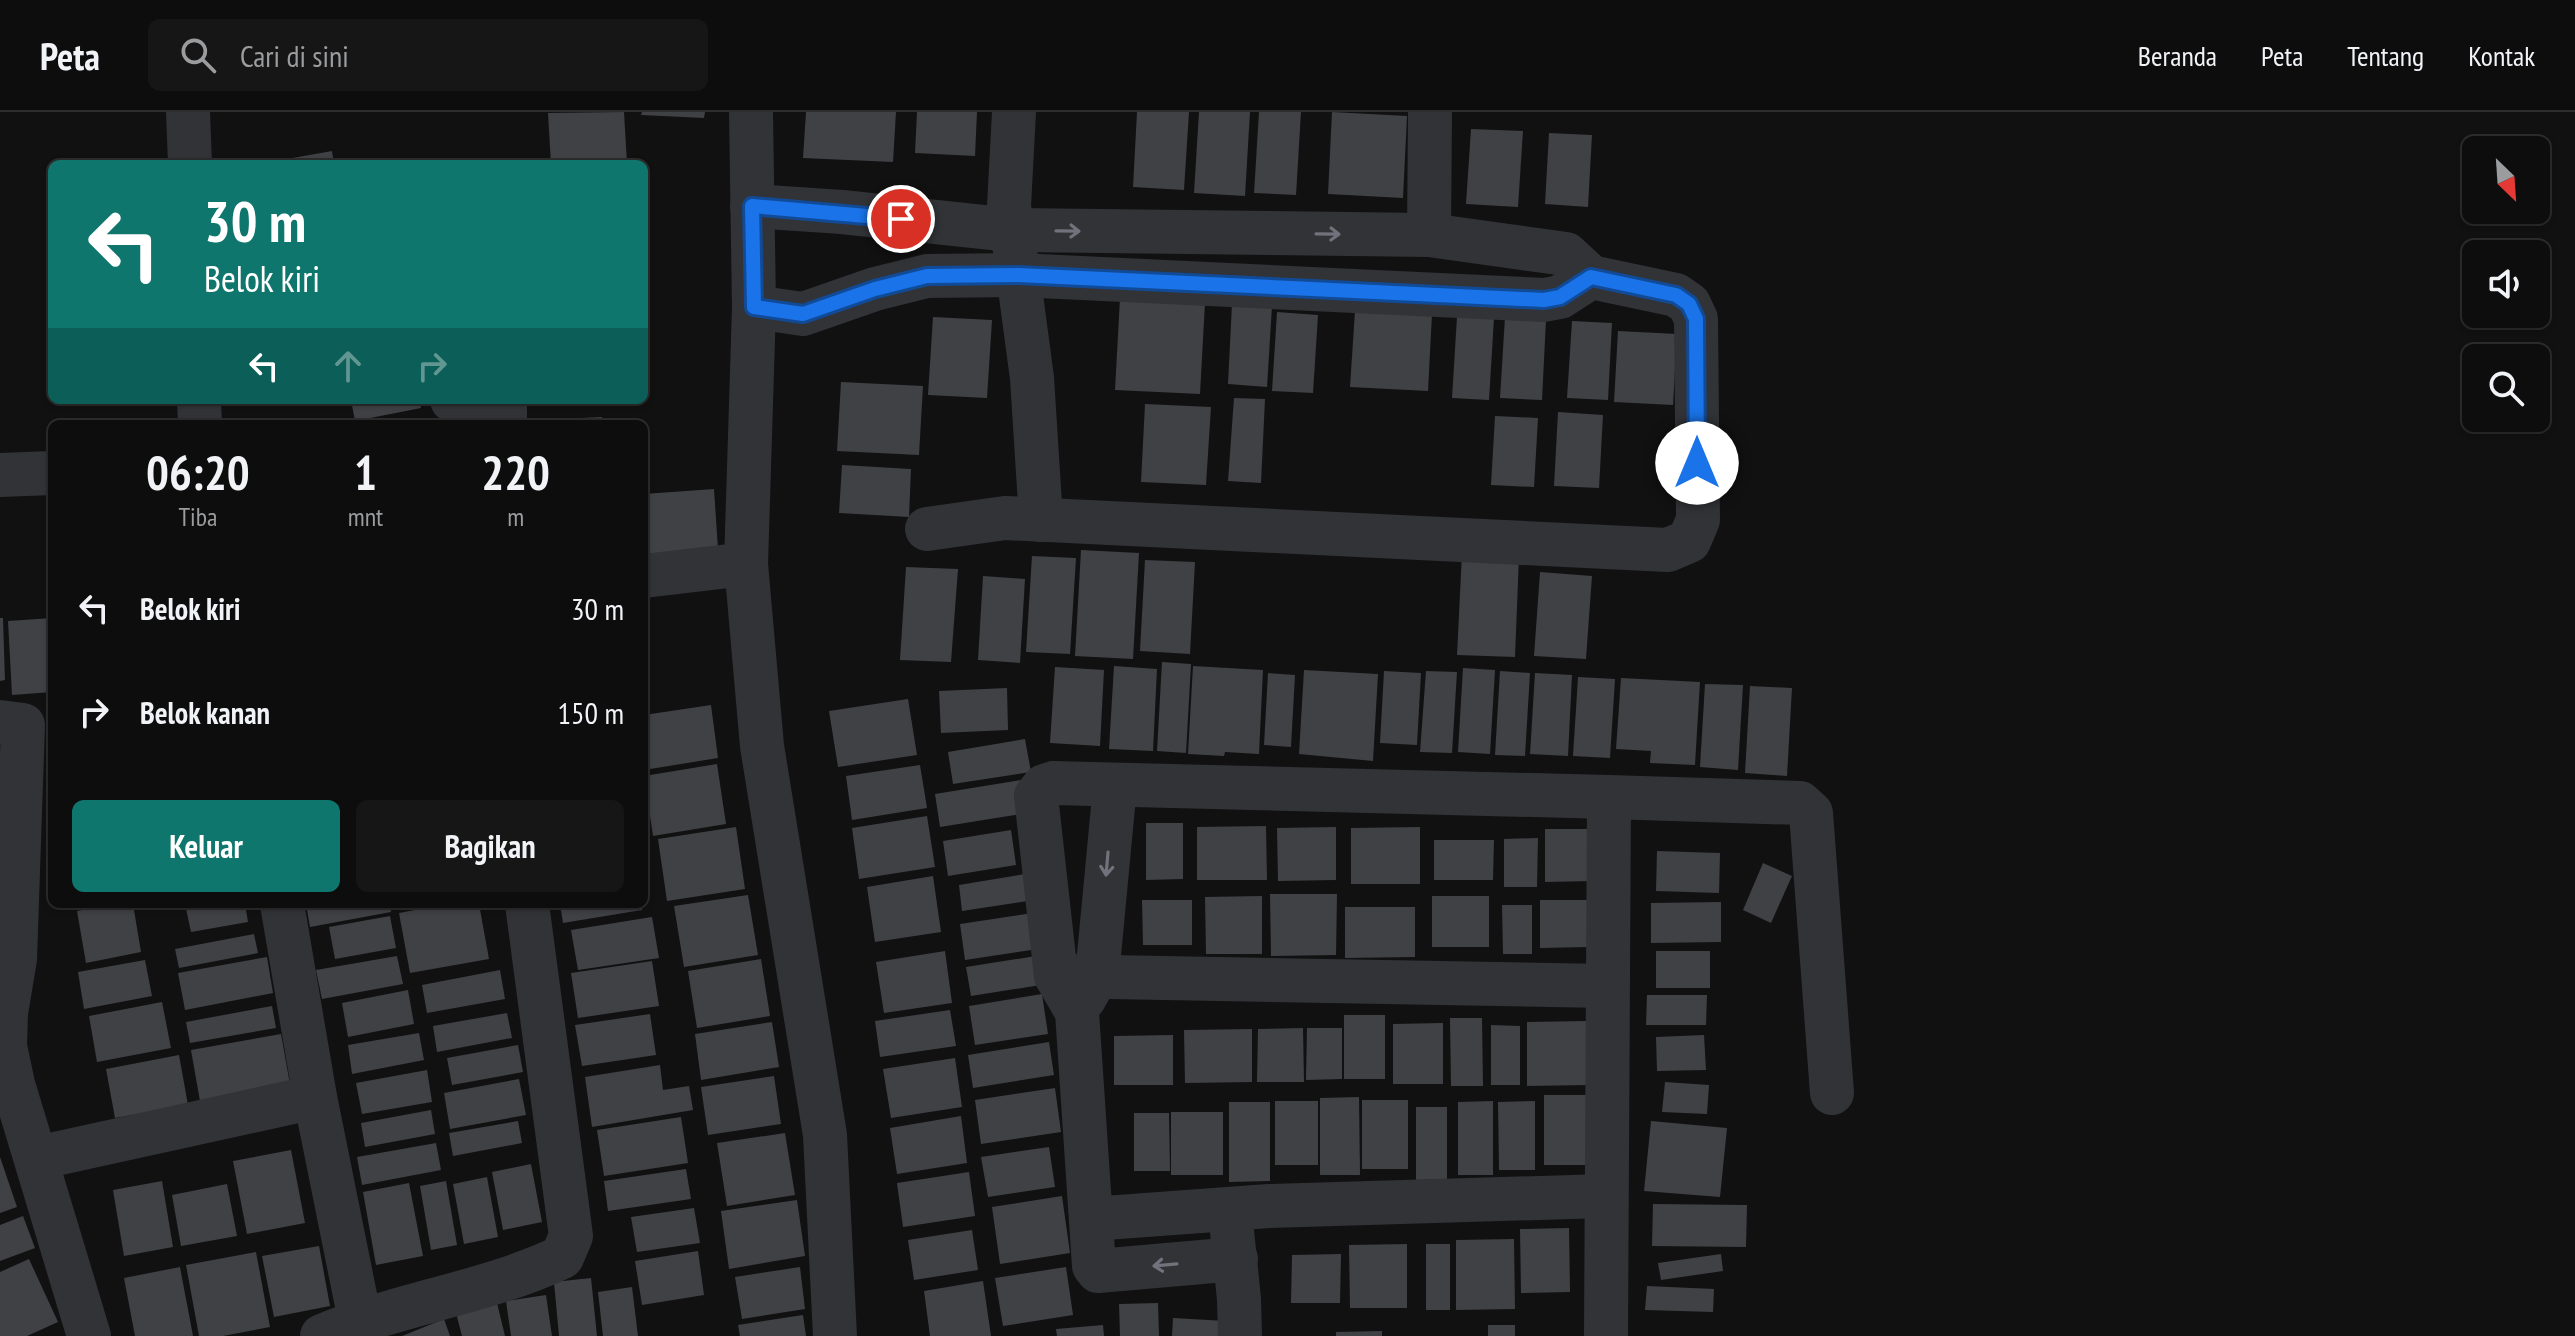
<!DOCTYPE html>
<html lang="id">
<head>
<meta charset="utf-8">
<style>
  :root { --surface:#0d0d0e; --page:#161617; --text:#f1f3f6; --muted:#9a9c9e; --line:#2d2d2e; --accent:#0f766e }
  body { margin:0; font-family:"PT Sans Narrow",sans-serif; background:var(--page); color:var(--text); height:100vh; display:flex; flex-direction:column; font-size:30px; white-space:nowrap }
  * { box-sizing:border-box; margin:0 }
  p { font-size:26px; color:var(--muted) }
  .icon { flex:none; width:44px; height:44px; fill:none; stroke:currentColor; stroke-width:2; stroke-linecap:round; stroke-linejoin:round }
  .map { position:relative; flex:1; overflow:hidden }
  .panel { position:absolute; left:48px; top:308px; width:600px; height:488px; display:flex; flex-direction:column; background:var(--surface); border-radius:12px; box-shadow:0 2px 6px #0004,0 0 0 2px var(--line) }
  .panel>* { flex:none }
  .guide { position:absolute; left:48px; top:48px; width:600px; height:244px; border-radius:12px; box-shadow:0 2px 6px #0004,0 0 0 2px var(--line); background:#0f766e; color:#fff; overflow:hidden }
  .needle { width:52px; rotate:155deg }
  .fabs { position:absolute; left:2462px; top:24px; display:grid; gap:16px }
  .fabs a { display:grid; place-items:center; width:88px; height:88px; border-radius:12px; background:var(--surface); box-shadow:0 2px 6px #0004,0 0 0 2px var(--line); font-size:40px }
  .pin { position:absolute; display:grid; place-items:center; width:68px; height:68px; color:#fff; margin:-34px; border:4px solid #fff; border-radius:50%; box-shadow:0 2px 8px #0007 }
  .me { position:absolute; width:88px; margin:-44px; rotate:0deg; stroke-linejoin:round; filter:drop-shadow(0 0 6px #0008) }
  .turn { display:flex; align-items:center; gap:28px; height:168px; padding:0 24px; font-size:36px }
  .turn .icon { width:104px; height:104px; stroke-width:2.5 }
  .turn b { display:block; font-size:56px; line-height:68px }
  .lanes { display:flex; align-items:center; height:76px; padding:0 24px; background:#0003; justify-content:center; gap:40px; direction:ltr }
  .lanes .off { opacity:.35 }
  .eta { display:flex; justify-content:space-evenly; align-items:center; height:136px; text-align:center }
  .eta b { font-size:48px; font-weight:700; line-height:56px }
  .button { display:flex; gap:16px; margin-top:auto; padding:16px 24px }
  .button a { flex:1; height:92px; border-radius:12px; background:var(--accent); color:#fff; font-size:32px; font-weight:700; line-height:92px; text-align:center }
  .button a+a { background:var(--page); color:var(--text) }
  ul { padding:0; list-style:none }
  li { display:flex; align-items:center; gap:24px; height:104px; padding:0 24px }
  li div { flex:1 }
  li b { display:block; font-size:30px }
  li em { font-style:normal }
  header { display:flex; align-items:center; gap:48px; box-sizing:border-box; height:112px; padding:0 40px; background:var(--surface); border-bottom:2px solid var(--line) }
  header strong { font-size:38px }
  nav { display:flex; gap:44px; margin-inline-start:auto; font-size:28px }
  .search { width:560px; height:72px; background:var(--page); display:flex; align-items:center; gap:20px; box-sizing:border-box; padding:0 28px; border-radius:12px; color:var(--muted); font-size:30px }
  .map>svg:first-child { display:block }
</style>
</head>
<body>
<header>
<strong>Peta</strong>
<div class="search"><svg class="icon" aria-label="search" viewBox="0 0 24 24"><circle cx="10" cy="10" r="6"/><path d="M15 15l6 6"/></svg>Cari di sini</div>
<nav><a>Beranda</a><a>Peta</a><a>Tentang</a><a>Kontak</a></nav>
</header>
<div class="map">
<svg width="2575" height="1224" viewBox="0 0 2575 1224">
  <rect width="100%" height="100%" fill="#111112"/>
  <g fill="#404145">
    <polygon points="624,0 627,52 551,52 548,1"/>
    <polygon points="642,0 705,0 704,6 641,3"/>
    <polygon points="806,0 896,0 893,50 803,46"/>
    <polygon points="917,0 977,0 975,44 915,41"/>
    <polygon points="1137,0 1189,0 1184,78 1133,75"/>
    <polygon points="1199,0 1250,0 1245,84 1194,81"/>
    <polygon points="1259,0 1301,0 1296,83 1254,81"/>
    <polygon points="1332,0 1407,4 1403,86 1328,82"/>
    <polygon points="1471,17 1523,19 1518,95 1466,92"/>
    <polygon points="1549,21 1592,23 1588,95 1545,92"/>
    <polygon points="332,39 334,52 288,52 287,47"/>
    <polygon points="1120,186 1205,191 1200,282 1115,278"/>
    <polygon points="1232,192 1272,194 1267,275 1228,272"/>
    <polygon points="1355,199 1432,202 1428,279 1350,275"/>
    <polygon points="1277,200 1318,203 1313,281 1272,279"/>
    <polygon points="933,205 992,208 987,286 928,283"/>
    <polygon points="1457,205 1494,206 1489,288 1452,286"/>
    <polygon points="1505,205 1546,208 1542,288 1500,286"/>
    <polygon points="1572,209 1612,211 1608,288 1567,286"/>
    <polygon points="1618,219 1677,222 1673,293 1614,290"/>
    <polygon points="841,270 923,274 919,343 837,339"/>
    <polygon points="1234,286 1265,287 1261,371 1228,369"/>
    <polygon points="351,288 419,288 421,296 355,309"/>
    <rect x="539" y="288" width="65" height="5"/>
    <polygon points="1145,292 1211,295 1206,373 1141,370"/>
    <polygon points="1558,300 1603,303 1599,376 1554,374"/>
    <polygon points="1495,304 1538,306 1534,375 1491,373"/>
    <polygon points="602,305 603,312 539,312 539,308"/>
    <polygon points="842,353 911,357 909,405 839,401"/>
    <polygon points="714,377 718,437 644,442 644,382"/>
    <polygon points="1081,438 1139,441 1133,547 1075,544"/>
    <polygon points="1462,441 1519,444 1515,545 1457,543"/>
    <polygon points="1032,444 1076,446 1070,542 1026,540"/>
    <polygon points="1145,448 1195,450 1190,542 1140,539"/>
    <polygon points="906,455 958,457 951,550 900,548"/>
    <polygon points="1540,460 1592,464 1586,547 1534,544"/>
    <polygon points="983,464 1025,467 1020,551 978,548"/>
    <polygon points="0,506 3,506 5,568 0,569"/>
    <polygon points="52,506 52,580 12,583 8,509"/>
    <polygon points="1162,550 1191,552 1186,641 1157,639"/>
    <polygon points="1114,554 1157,557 1153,639 1109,637"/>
    <polygon points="1193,554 1263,558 1259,642 1225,640 1224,644 1188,642"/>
    <polygon points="1055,555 1104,558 1100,634 1050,631"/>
    <polygon points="1463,556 1495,558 1490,642 1458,640"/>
    <polygon points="1304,558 1378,562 1373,649 1299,642"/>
    <polygon points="1384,559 1421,561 1417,633 1380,631"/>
    <polygon points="1426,559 1457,560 1452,641 1420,640"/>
    <polygon points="1500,559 1530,561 1525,644 1495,643"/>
    <polygon points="1268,561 1295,563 1291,635 1264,633"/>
    <polygon points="1535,561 1572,563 1568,644 1530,642"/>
    <polygon points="1578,565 1615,567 1610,646 1573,644"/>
    <polygon points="1621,566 1700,570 1695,653 1650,651 1651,639 1616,637"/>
    <polygon points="1705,572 1743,573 1738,658 1700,655"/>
    <polygon points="1750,574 1792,576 1787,664 1745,661"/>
    <polygon points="1007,576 1008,618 941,621 939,579"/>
    <polygon points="908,587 917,643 838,655 829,599"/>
    <polygon points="711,593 718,646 644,658 644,603"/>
    <polygon points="1025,627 1031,660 953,672 948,640"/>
    <polygon points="717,652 726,712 653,724 644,664"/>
    <polygon points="920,653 927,696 852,708 846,664"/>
    <polygon points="1021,668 1027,701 940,715 935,682"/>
    <polygon points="927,704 935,755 859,767 852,716"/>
    <polygon points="1146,711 1183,711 1183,767 1146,768"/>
    <polygon points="1266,714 1267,768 1197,768 1197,715"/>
    <polygon points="736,715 745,777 667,789 658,727"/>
    <polygon points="1336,715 1336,768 1278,769 1277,716"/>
    <polygon points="1420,715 1420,772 1351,772 1351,716"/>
    <polygon points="1545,717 1593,717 1593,769 1545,770"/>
    <polygon points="1011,718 1016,753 948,764 943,729"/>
    <polygon points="1538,726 1537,775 1504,775 1504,727"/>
    <polygon points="1434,728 1494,728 1493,768 1434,768"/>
    <polygon points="1657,739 1720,741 1719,781 1656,779"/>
    <polygon points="1763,751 1792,764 1771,811 1743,798"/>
    <polygon points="1031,761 1035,788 962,799 959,773"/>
    <polygon points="933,764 941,820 875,830 867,775"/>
    <polygon points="1270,782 1337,782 1336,843 1271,844"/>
    <polygon points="748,783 758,843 684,855 674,794"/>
    <polygon points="1262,784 1262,842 1206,842 1205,785"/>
    <rect x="1432" y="784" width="57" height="51"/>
    <polygon points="1142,788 1192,788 1192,833 1143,833"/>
    <polygon points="1540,788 1589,788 1589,835 1540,836"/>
    <polygon points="1721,790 1721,830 1651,831 1651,791"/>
    <polygon points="114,792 133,792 141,840 86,851 77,799"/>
    <polygon points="185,792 245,792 248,810 191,820"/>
    <polygon points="306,792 390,792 391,800 310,815"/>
    <polygon points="446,792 479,792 489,847 410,861 399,801"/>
    <polygon points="560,792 642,792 642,798 563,811"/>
    <polygon points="1502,793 1532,793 1532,842 1503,842"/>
    <polygon points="1345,795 1415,795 1415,845 1345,846"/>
    <polygon points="1033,801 1038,837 965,848 960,812"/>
    <polygon points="390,804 396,836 335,847 329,815"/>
    <polygon points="652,805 659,846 578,858 571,818"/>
    <polygon points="254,822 258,841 179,856 175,837"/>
    <polygon points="945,839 952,891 884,901 876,850"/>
    <rect x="1656" y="839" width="54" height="37"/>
    <polygon points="397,844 403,872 322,887 316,858"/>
    <polygon points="1036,844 1041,873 971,884 966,855"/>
    <polygon points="267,845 273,881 185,898 178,861"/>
    <polygon points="761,847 770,904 697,916 688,859"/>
    <polygon points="145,848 152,884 84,897 78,860"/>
    <polygon points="652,849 659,894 578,906 571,861"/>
    <polygon points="500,858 505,887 427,901 422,873"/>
    <polygon points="408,878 414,912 348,925 342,891"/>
    <polygon points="1042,882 1048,922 975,933 969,894"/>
    <polygon points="1647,883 1707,883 1706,913 1646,913"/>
    <polygon points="162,890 171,936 97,950 89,904"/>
    <polygon points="272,894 276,916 190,931 186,910"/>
    <polygon points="950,898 956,934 880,945 875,909"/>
    <polygon points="507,901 512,926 437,940 433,914"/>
    <polygon points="650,902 656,943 582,954 575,913"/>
    <rect x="1344" y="903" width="41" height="64"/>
    <polygon points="1450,906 1482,906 1483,974 1451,974"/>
    <polygon points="1587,909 1588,973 1527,974 1527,910"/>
    <polygon points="772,910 779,955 701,968 695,922"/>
    <polygon points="1443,911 1443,972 1393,972 1393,912"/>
    <polygon points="1491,913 1520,914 1520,973 1491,973"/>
    <polygon points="1303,916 1304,970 1257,970 1258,917"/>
    <polygon points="1307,916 1342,916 1342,967 1306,968"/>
    <polygon points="1252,917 1252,970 1185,971 1184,918"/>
    <polygon points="419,921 424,948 352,962 348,933"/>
    <polygon points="281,922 291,978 201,995 191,938"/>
    <polygon points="1173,923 1173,973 1114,973 1114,924"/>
    <polygon points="1704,923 1706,958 1657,959 1656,925"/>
    <polygon points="1049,930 1054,963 973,976 968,943"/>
    <polygon points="518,933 523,960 452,973 447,946"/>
    <polygon points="179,943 188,993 115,1006 106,957"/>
    <polygon points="955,946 962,995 891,1006 883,957"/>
    <polygon points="660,953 663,978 689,974 693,998 592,1015 585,965"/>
    <polygon points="427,958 432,990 362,1002 356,971"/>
    <polygon points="774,964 781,1012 708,1023 701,975"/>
    <polygon points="519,967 526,1003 450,1017 444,981"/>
    <polygon points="1665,970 1709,973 1707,1002 1662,1000"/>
    <polygon points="1055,976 1061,1020 981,1032 975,988"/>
    <polygon points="1544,983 1588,983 1589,1053 1544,1053"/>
    <polygon points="1359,985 1360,1063 1320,1063 1320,986"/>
    <rect x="1362" y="988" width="46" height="69"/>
    <rect x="1275" y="989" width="43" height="64"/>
    <polygon points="1493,989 1493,1063 1458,1063 1458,990"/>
    <polygon points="1535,989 1535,1058 1499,1058 1498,990"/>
    <polygon points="1229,990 1270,990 1270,1069 1229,1070"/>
    <polygon points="1416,995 1447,995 1447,1067 1416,1068"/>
    <polygon points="431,998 435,1022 365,1035 361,1011"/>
    <rect x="1171" y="1000" width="52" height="63"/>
    <polygon points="1134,1001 1169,1001 1170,1059 1134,1059"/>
    <polygon points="961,1004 967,1051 897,1062 890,1016"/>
    <polygon points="681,1005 688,1051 604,1064 597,1018"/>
    <polygon points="518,1009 522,1031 453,1044 449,1021"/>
    <polygon points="1651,1009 1727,1016 1720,1085 1644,1079"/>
    <polygon points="785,1021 795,1083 727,1094 717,1031"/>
    <polygon points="436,1031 441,1058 362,1073 357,1045"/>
    <polygon points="1049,1035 1055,1075 988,1085 981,1045"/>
    <polygon points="291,1038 305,1111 247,1122 233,1049"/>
    <polygon points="0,1045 17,1095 0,1101"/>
    <polygon points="531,1052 542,1110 503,1118 492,1060"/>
    <polygon points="686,1057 691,1087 608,1099 604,1069"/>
    <polygon points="969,1060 975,1104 903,1115 897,1071"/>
    <polygon points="487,1065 498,1125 464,1132 453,1072"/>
    <polygon points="162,1069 173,1135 124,1144 113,1078"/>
    <polygon points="446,1069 457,1133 431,1138 420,1074"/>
    <polygon points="409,1071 423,1144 376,1153 363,1080"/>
    <polygon points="227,1072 237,1124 181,1134 172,1083"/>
    <polygon points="1062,1084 1070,1141 1000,1152 992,1095"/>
    <polygon points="797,1088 805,1144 729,1157 721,1099"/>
    <polygon points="1653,1092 1747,1093 1746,1135 1652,1134"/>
    <polygon points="694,1096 700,1131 637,1140 631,1105"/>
    <polygon points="23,1104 35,1136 0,1149 0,1113"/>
    <polygon points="1569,1116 1570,1180 1521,1181 1520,1117"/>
    <polygon points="972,1118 978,1158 914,1168 908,1128"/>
    <polygon points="1514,1127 1515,1197 1456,1198 1456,1128"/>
    <polygon points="1407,1132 1407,1196 1350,1196 1349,1133"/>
    <rect x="1426" y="1132" width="24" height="66"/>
    <polygon points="319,1134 330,1194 274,1205 262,1144"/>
    <polygon points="698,1139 704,1183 642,1193 635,1149"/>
    <polygon points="256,1140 270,1215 223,1224 199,1224 186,1153"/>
    <polygon points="1341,1142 1340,1191 1291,1191 1292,1143"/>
    <polygon points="1721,1142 1723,1159 1661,1168 1658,1151"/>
    <polygon points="29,1147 58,1210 27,1224 0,1224 0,1160"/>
    <polygon points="180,1155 193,1224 135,1224 124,1166"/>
    <polygon points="800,1155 805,1197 742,1207 735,1165"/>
    <polygon points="1066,1155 1073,1203 1003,1214 995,1166"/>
    <polygon points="591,1166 597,1224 559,1224 554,1170"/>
    <polygon points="983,1169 991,1224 930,1224 924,1179"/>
    <polygon points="1647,1174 1714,1177 1713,1200 1645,1198"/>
    <polygon points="632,1175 638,1224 603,1224 598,1180"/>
    <polygon points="546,1183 552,1224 511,1224 506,1189"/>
    <polygon points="497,1191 505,1224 462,1224 456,1201"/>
    <polygon points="1158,1191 1159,1224 1120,1224 1119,1192"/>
    <polygon points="803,1203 806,1224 740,1224 738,1213"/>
    <polygon points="1173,1206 1226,1209 1225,1224 1172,1224"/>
    <polygon points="444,1207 450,1224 402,1224"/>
    <polygon points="1103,1213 1104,1224 1057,1224 1056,1217"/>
    <rect x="1488" y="1213" width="27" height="11"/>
    <polygon points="1382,1219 1382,1224 1336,1224 1336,1220"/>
  </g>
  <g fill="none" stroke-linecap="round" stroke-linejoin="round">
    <g stroke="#323337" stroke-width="44">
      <polyline points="188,0 190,52"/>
      <polyline points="751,0 754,195 746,452 762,634 825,1023 835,1224"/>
      <polyline points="1014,0 1009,94 1032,266 1041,408"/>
      <polyline points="752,94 842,100 1011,118 1429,123 1566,142 1591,165 1676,183 1689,192 1696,207 1698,408 1689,429 1668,438 1005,406 927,417"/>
      <polyline points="1429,123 1430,0"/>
      <polyline points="754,195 803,202 875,177 927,164 1018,163 1544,188 1560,185 1591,165"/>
      <polyline points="199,288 200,312"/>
      <polyline points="452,288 455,290 475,288"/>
      <polyline points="505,312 505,288"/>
      <polyline points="0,363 52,361"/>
      <polyline points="644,464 746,452"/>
      <polyline points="0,610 23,613 15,847 6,901 5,934 13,972 89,1224"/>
      <polyline points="282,792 315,985 360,1208"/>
      <polyline points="1056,864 1606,874"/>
      <polyline points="1084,887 1097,864 1115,674"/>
      <polyline points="37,1046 315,985"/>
      <polyline points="1091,1107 1269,1094 1605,1084"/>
      <polyline points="1232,1119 1239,1187 1240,1224"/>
      <polyline points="1236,1147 1098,1159 1094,1154 1077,900 1056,864 1036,684 1044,674 1053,671 1609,685"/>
      <path d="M322,1224C400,1191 486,1181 562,1145L571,1124L527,792"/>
      <polyline points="1606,1224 1609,685 1800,691 1811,701 1832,981"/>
    </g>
  </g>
  <defs><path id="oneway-shaft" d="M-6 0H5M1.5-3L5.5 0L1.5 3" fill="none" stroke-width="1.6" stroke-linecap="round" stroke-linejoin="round" transform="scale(2)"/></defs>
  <g stroke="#70737b">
    <use href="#oneway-shaft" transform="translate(1068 119) rotate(1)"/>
    <use href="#oneway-shaft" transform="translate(1328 122) rotate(1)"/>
    <use href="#oneway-shaft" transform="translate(1107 752) rotate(95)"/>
    <use href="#oneway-shaft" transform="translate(1165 1153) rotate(175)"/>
  </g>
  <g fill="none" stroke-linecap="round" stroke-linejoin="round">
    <defs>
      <polyline id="route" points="901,107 752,94 754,195 803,202 875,177 927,164 1018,163 1544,188 1560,185 1591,165 1676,183 1689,192 1696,207 1697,351"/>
    </defs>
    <use href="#route" stroke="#114b97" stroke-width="20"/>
    <use href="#route" stroke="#1a73e8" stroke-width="14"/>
  </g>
</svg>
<div class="fabs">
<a><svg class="needle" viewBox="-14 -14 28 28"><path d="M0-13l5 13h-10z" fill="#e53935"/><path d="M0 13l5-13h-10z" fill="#9a9c9e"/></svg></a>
<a><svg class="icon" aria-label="sound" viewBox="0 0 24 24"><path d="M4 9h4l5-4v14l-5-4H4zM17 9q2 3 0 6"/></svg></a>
<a><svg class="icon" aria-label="search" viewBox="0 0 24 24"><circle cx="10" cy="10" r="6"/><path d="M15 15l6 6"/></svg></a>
</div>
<div class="pin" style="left:901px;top:107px;background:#d93025"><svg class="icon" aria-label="arrive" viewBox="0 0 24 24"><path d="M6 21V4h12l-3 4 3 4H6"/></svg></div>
<svg class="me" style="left:1697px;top:351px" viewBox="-20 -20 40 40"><circle r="19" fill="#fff"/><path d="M0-13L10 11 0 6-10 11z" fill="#1a73e8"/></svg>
<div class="guide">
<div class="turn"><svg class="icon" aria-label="left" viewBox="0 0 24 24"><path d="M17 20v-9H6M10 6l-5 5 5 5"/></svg><div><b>30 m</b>Belok kiri</div></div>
<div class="lanes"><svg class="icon" aria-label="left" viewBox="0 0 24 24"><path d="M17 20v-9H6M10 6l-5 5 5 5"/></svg><svg class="icon off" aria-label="ahead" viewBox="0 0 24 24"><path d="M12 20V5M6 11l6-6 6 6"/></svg><svg class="icon off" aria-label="right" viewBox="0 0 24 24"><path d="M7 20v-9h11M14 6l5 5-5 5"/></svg></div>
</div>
<section class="panel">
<div class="eta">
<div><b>06:20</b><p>Tiba</p></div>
<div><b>1</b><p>mnt</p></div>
<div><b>220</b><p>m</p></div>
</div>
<ul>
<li><svg class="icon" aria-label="left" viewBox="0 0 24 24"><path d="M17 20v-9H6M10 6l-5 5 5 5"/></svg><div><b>Belok kiri</b></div><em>30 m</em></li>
<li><svg class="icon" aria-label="right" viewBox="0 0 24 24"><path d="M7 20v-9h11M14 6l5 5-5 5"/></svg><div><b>Belok kanan</b></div><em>150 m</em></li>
</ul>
<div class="button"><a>Keluar</a><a>Bagikan</a></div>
</section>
</div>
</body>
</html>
